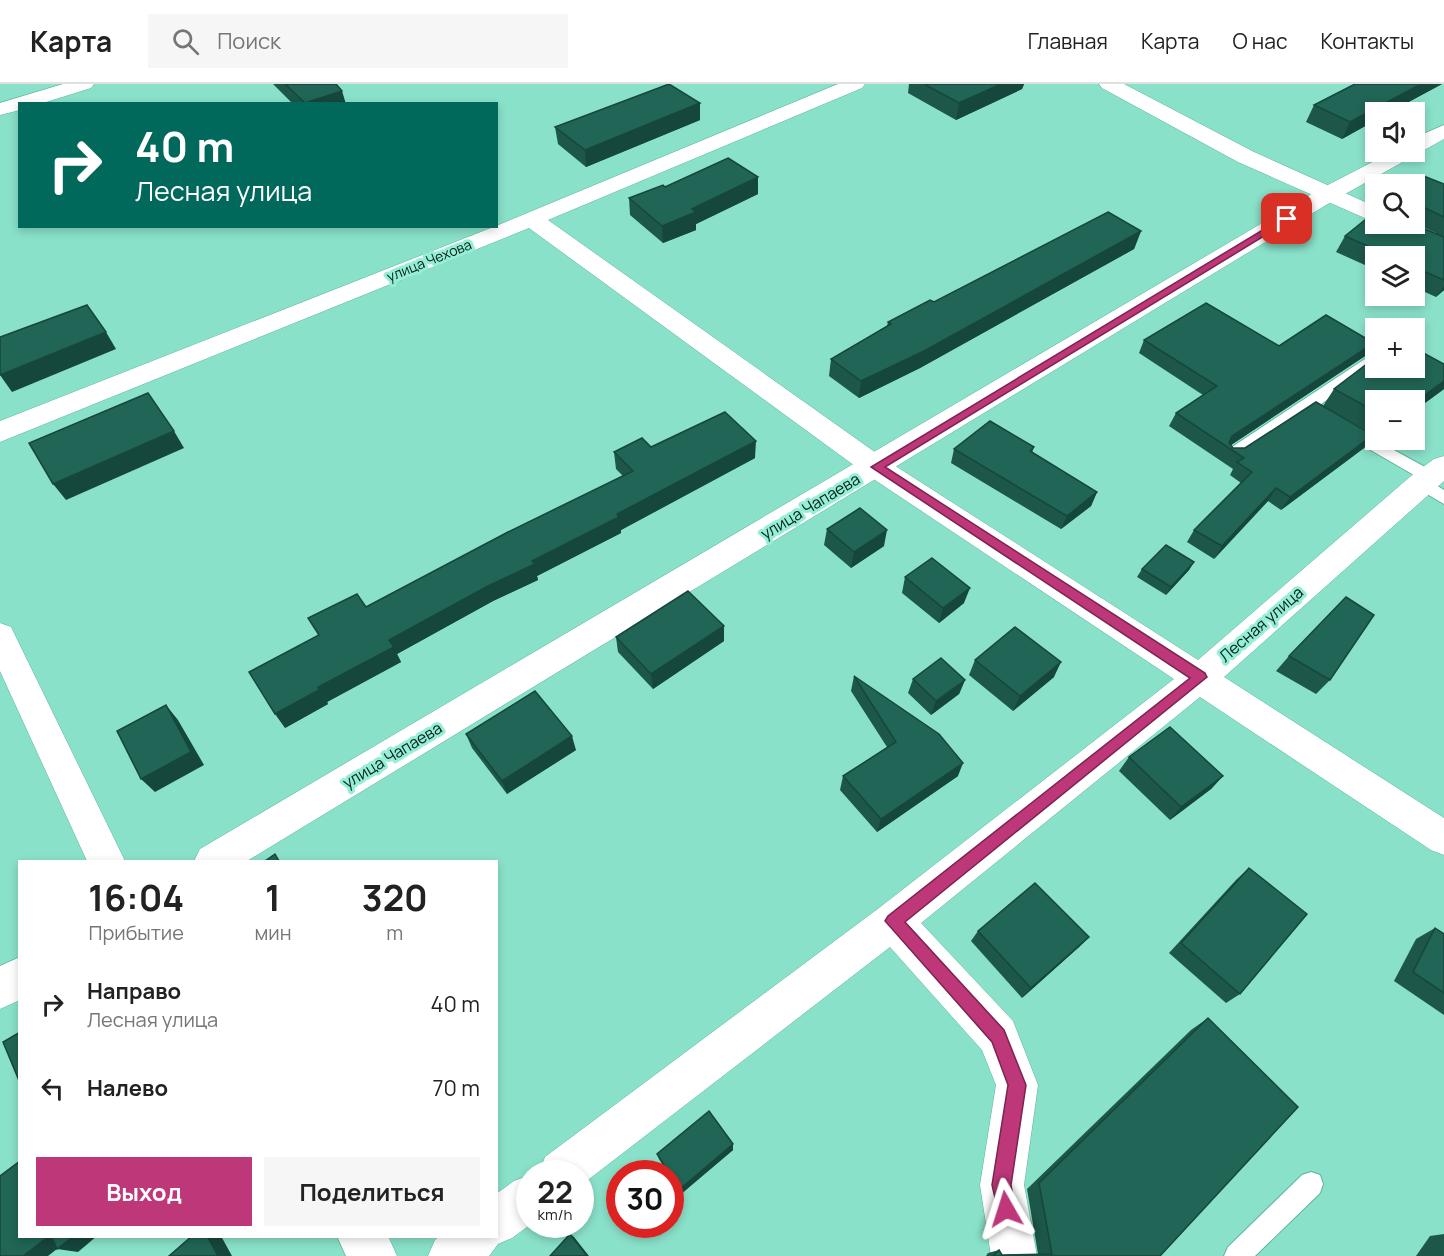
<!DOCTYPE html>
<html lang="ru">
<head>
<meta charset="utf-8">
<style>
  :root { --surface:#fff; --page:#f6f6f6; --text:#222; --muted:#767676; --line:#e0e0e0; --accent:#bd3779 }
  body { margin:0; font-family:Manrope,sans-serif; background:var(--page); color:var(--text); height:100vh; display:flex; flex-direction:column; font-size:22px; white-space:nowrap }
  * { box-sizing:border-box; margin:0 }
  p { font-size:20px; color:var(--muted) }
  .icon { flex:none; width:33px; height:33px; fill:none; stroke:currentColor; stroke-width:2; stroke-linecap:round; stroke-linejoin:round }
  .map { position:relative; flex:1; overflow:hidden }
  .panel { position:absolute; left:18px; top:776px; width:480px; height:378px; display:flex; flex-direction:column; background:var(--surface); border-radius:0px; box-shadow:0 3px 9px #0003 }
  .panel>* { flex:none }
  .banner { position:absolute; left:18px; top:18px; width:480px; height:126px; border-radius:0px; box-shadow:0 3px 9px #0003; background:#00695c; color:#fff; overflow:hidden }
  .fabs { position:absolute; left:1365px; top:18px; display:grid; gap:12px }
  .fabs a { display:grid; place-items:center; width:60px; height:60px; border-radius:0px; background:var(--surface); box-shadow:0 3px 9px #0003; font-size:30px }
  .speed { position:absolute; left:516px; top:1076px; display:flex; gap:12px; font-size:30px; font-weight:700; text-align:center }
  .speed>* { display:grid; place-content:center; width:78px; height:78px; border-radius:50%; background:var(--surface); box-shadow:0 3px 9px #0003; line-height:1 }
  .speed small { font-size:15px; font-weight:400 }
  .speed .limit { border:9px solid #d22; background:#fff; color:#111 }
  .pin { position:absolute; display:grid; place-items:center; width:51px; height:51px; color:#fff; margin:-26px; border-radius:12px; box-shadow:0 3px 9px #0006 }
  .me { position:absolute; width:66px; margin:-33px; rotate:354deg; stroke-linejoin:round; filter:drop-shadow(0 0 4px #0008) }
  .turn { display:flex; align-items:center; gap:21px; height:126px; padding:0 18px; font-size:27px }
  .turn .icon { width:78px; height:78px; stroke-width:2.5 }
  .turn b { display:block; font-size:42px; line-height:51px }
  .eta { display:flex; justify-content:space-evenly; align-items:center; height:102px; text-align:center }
  .eta b { font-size:36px; font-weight:700; line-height:42px }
  .action { display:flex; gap:12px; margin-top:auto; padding:12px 18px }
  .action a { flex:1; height:69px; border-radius:0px; background:var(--accent); color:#fff; font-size:24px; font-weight:700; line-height:69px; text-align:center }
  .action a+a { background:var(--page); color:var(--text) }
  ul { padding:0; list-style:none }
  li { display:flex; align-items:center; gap:18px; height:84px; padding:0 18px }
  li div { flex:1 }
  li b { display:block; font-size:22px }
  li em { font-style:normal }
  header { display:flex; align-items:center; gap:36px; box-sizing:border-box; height:84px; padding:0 30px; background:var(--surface); border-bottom:2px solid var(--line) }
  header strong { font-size:28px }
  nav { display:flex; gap:33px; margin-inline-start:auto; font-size:21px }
  .search { width:420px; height:54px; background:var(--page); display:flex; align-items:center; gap:15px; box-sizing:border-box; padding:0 21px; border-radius:0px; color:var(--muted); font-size:22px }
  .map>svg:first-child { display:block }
</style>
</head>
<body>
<header>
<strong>Карта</strong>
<div class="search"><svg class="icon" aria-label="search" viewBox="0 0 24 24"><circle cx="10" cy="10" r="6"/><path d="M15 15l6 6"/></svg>Поиск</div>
<nav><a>Главная</a><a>Карта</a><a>О нас</a><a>Контакты</a></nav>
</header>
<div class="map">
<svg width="1444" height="1172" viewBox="0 0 1444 1172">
  <rect width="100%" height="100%" fill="#8ae1c9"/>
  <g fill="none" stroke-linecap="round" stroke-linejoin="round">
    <defs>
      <g id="service">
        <polygon points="1371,271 1376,273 1376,280 1313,326 1236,375 1226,375 1223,371 1226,367"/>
        <polygon points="1348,341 1436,389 1438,393 1431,398 1444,406 1444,420 1415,403 1413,399 1419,394 1343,350 1340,346 1343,342"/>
        <polygon points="1311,1088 1320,1091 1323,1100 1320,1109 1255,1172 1224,1172 1228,1163 1302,1091"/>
      </g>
      <g id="minor">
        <polygon points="63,0 94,0 91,4 40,20 20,20 20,26 0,31 0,19"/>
        <polygon points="838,0 865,0 862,4 548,136 886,376 1198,576 1411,392 1434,375 1444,372 1444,397 1224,593 1444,734 1444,771 1431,766 1200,613 921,839 1013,937 1038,1001 1024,1101 1037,1172 991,1172 980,1101 996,1001 982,966 890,863 580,1102 580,1089 539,1089 545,1073 879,824 1174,595 866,390 529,144 0,358 0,337 496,142"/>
        <polygon points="1099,0 1124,0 1254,68 1376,123 1376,139 1238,78 1102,4"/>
        <polygon points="0,539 11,543 125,777 87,777 0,587"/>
        <polygon points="530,1091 531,1140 512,1154 498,1160 489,1172 428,1172 435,1156 440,1152 496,1152 496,1110 514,1097"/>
        <polygon points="337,1152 388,1152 397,1172 346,1172"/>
      </g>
      <g id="tertiary">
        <polygon points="1444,41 1444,55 1336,115 247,777 194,777 200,765 1320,105 1392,68 1414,68 1414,54"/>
        <polygon points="20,873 20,916 0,925 0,882"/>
      </g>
    </defs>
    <use href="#service" stroke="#5db49d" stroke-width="2"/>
    <use href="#minor" stroke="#5db49d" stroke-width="1"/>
    <use href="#tertiary" stroke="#5db49d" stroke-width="1"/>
    <use href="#service" fill="#fff" fill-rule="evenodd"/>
    <use href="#minor" fill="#fff" fill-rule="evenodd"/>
    <use href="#tertiary" fill="#fff" fill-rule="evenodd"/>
  </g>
  <g fill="#1c5749">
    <polygon points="273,0 336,0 346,20 293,20"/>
    <polygon points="909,0 1024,0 1022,5 956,36 908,9"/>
    <polygon points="1355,0 1442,0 1390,28 1376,28 1376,36 1342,55 1306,38 1314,21"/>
    <polygon points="700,36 586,83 558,60 555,43"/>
    <polygon points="1414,100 1444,100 1444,206 1436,213 1414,203 1414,172 1376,172 1376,186 1336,168 1345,152 1436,149 1414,139"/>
    <polygon points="665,103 758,110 696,140 696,146 663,159 630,131 629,114"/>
    <polygon points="1141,147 1134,165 920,284 859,314 829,292 831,275 887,242 888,238 934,218"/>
    <polygon points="1144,256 1279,262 1365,272 1231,361 1233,364 1245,364 1373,351 1364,364 1281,426 1268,417 1214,475 1187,458 1194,446 1241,399 1230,391 1233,385 1169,342 1176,329 1203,311 1139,269"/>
    <polygon points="1444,280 1444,305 1414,327 1376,316 1376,352 1323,322 1334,305"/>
    <polygon points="651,363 755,374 621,446 621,449 537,492 538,496 493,517 397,570 401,578 327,618 328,620 285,644 319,551 308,534 366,523 623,392 616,385 614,368"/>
    <polygon points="1034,363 1032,369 1097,408 1091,422 1061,445 951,379 954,365"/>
    <polygon points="827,445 884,462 851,484 824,461"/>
    <polygon points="1194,478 1189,486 1166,511 1137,493 1142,485"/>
    <polygon points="905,493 964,519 939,539 902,509"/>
    <polygon points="616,553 724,557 653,605 618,568"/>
    <polygon points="1289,572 1330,596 1316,610 1276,587"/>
    <polygon points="975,576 1054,593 1013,627 969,591"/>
    <polygon points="854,592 958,692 877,748 840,706 843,692 887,663 851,607"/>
    <polygon points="913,595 965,596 959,610 931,631 908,609"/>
    <polygon points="466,650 576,666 507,710 472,664"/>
    <polygon points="1129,673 1223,692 1211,705 1170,736 1119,687"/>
    <polygon points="1249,784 1240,910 1226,919 1169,869 1236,796"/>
    <polygon points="1435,844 1444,850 1444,931 1394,897 1416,855"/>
    <polygon points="978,847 1089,853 1079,863 1022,914 971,857"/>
    <polygon points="1208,934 1160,1172 986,1172 988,1169 999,1166 1002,1171 1038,1170 1027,1105 1191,946"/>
    <polygon points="733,1060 733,1066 681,1110 670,1093 670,1089 668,1089 659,1075 657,1070"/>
    <polygon points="1444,1150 1444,1172 1416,1172 1430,1152"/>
  </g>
  <g fill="#16473c">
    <polygon points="1001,0 1024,0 1022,5 956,36 959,19"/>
    <polygon points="1421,0 1442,0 1390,28 1376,28 1376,36 1342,55 1350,38"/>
    <polygon points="342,7 346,20 305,19"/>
    <polygon points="700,19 700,36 586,83 585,66"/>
    <polygon points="758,93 758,110 696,140 696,146 663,159 662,142 692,125"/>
    <polygon points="1141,147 1134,165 920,284 859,314 861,297"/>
    <polygon points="1444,202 1444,206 1436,213"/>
    <polygon points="106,248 116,265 12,308 0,291"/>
    <polygon points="1374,259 1365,272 1228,363 1226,362 1232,352"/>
    <polygon points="1444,297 1444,305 1414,327 1414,319"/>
    <polygon points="174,347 184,364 66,416 53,400"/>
    <polygon points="1373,351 1364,364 1281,426 1290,413"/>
    <polygon points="756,357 755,374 621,446 621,449 537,492 538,496 493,517 397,570 401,578 327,618 328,620 285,644 275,630 389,556 617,430"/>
    <polygon points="1276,404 1268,417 1214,475 1222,462"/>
    <polygon points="1097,408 1091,422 1061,445 1067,432"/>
    <polygon points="887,446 884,462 851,484 854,468"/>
    <polygon points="1194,478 1189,486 1166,511 1171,503"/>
    <polygon points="970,504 964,519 939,539 943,524"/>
    <polygon points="724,542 724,557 653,605 651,590"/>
    <polygon points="1061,578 1054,593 1013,627 1020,612"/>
    <polygon points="965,596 959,610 931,631 936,617"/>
    <polygon points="166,621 178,636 204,681 155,708 141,695"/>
    <polygon points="572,652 576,666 507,710 502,697"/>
    <polygon points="963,679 958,692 877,748 881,735"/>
    <polygon points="1223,692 1211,705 1170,736 1181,723"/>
    <polygon points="1089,853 1079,863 1022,914 1031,904"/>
    <polygon points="733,1060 733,1066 681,1110 680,1105"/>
    <polygon points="570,1150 574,1153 589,1172 587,1172"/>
    <polygon points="49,1152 61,1152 71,1154 48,1172 23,1172"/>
    <polygon points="74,1152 97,1152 78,1168 57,1165"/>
    <polygon points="207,1152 221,1152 232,1172 218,1172"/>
  </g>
  <g fill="#206555" stroke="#16473c" stroke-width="1.5">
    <polygon points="285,0 336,0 342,7 305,19"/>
    <polygon points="669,0 700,19 585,66 555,43"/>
    <polygon points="924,0 1001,0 959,19"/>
    <polygon points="1355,0 1421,0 1350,38 1314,21"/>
    <polygon points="728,74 758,93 692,125 696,128 662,142 629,114 663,101 665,103"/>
    <polygon points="1421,91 1444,100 1444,133 1421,122 1414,123 1414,100 1409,100"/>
    <polygon points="1376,127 1376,140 1413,140 1444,153 1444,196 1414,183 1414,172 1390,172 1345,152"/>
    <polygon points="1108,128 1141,147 924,267 861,297 831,275 891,240 888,238 930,216 934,218"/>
    <polygon points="1206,219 1279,262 1326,231 1374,259 1232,352 1229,359 1233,364 1245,364 1316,318 1373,351 1290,413 1276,404 1222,462 1194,446 1252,388 1237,378 1244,374 1176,329 1217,302 1144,256"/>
    <polygon points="87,221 106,248 0,291 0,253"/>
    <polygon points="1414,264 1444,280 1444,297 1414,319 1414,316 1376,316 1376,328 1334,305 1376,273 1376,284 1414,284"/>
    <polygon points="148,309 174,347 53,400 29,359"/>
    <polygon points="725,328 756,357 617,430 619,433 532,477 535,480 488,502 389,556 394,563 318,603 319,606 275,630 249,588 319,551 308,534 357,510 366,523 508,448 633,387 614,368 642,354 651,363"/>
    <polygon points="990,337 1034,363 1030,367 1097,408 1067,432 954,365"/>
    <polygon points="860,424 887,446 854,468 827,445"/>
    <polygon points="1166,461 1194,478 1171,503 1142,485"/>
    <polygon points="932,474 970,504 943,524 905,493"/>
    <polygon points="688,507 724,542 651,590 616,553"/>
    <polygon points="1346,513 1374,531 1330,596 1289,572"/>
    <polygon points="1015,543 1061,578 1020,612 975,576"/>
    <polygon points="941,574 965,596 936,617 913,595"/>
    <polygon points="854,592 939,650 963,679 881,735 843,692 896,658"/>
    <polygon points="535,607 572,652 502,697 466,650"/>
    <polygon points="166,621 191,668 141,695 117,647"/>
    <polygon points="1170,643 1223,692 1181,723 1129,673"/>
    <polygon points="275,770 279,777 265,777"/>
    <polygon points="1249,784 1307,830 1240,910 1181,859"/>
    <polygon points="1035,799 1089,853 1031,904 978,847"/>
    <polygon points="1435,844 1444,850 1444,909 1413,888"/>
    <polygon points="1208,934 1298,1023 1160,1172 993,1172 999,1166 1002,1171 1052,1170 1039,1099"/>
    <polygon points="20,948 20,999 3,958"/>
    <polygon points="709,1027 733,1060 680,1105 670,1091 670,1089 669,1089 657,1070"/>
    <polygon points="20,1077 20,1152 49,1152 23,1172 0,1172 0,1092"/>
    <polygon points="570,1150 587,1172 550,1172"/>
    <polygon points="51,1152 74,1152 57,1165"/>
    <polygon points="192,1152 207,1152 218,1172 169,1172"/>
  </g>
  <polygon fill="#bd3779" stroke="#7b244f" stroke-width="1.5" points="1284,133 1292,135 885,383 1205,589 1207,593 905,838 1004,946 1026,1001 1011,1101 1015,1125 1012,1131 1006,1134 999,1131 992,1101 1008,1001 992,958 885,837 888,832 1190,594 871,383"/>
  <g text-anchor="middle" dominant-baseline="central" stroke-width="6" stroke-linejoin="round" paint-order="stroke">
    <g font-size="14" fill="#00231b" stroke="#97eed6">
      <text transform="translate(429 176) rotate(-22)">улица Чехова</text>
    </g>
    <g font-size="16" fill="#00231b" stroke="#97eed6">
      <text transform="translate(810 422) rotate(-31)">улица Чапаева</text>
      <text transform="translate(1261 540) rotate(-41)">Лесная улица</text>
      <text transform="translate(392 671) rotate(-31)">улица Чапаева</text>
    </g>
  </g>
</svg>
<div class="fabs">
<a><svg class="icon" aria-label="sound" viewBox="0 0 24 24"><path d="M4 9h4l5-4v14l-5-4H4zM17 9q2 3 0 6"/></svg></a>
<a><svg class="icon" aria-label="search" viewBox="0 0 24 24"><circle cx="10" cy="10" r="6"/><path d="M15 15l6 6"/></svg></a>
<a><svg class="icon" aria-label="layers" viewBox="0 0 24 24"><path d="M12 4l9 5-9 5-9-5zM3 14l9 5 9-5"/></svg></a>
<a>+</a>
<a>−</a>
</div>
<div class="speed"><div>22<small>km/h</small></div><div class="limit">30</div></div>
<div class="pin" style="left:1287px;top:135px;background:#d93025"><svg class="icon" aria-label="arrive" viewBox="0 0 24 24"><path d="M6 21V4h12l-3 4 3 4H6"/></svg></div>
<svg class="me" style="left:1006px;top:1125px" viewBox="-20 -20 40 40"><path d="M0-17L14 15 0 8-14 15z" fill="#bd3779" stroke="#fff" stroke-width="4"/></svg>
<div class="banner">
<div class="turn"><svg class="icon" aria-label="right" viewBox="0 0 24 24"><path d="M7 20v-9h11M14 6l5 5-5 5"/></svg><div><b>40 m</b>Лесная улица</div></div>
</div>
<section class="panel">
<div class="eta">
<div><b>16:04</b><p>Прибытие</p></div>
<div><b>1</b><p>мин</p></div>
<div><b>320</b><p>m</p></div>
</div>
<ul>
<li><svg class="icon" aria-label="right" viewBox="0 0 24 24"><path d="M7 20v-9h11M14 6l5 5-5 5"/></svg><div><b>Направо</b><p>Лесная улица</p></div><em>40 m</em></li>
<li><svg class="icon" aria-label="left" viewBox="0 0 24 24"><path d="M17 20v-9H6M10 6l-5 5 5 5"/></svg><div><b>Налево</b></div><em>70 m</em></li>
</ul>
<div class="action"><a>Выход</a><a>Поделиться</a></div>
</section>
</div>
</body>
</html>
